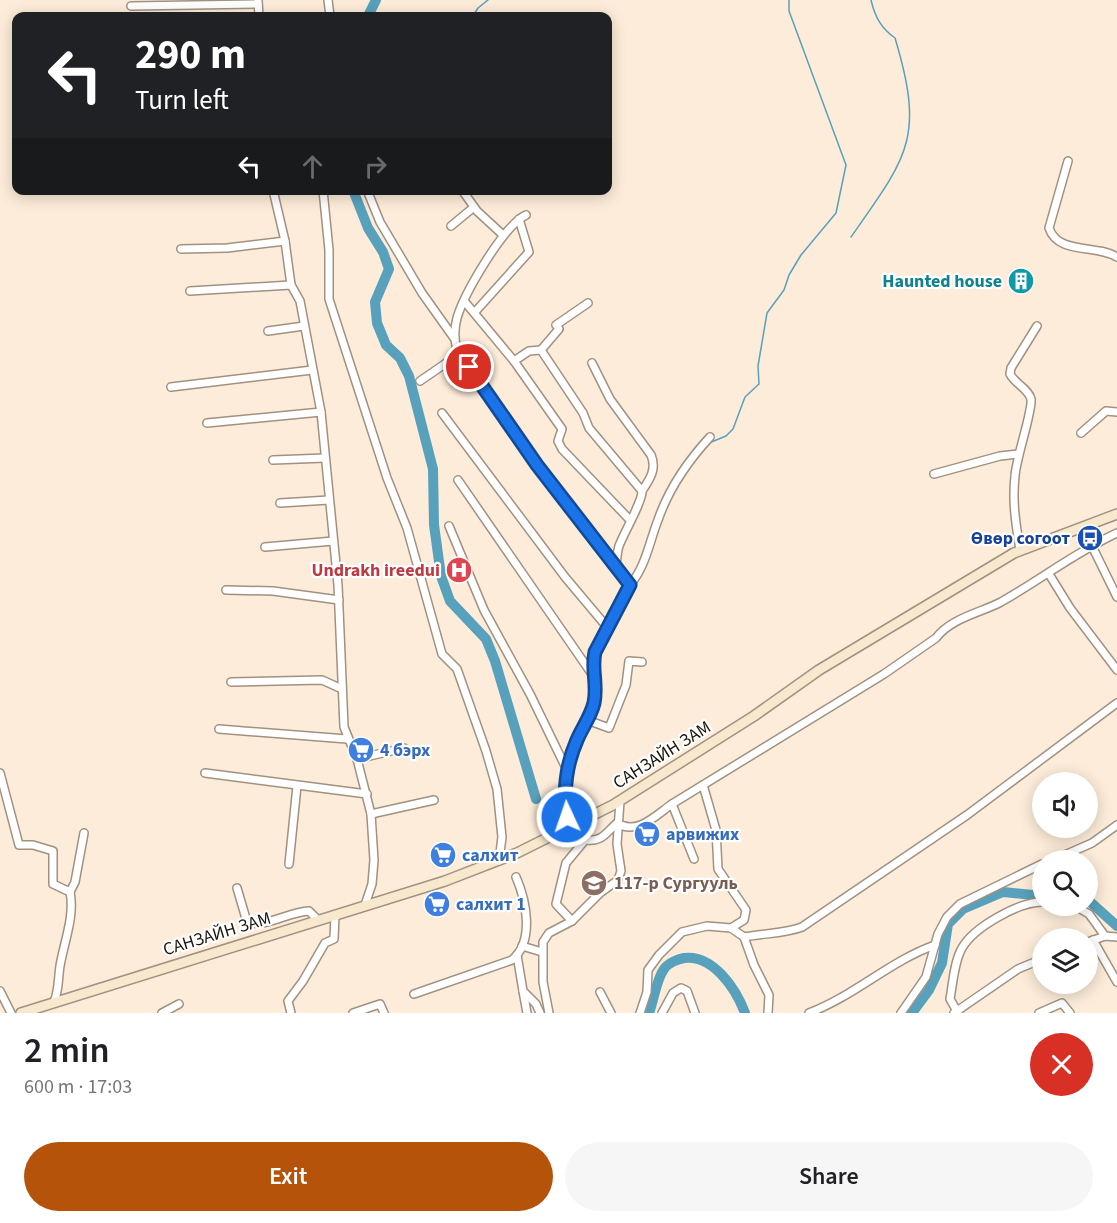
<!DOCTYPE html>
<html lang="en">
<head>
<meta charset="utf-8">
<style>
  :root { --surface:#fff; --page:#f6f6f6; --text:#202124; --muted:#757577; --accent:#b45309 }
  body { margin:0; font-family:"Source Sans 3",sans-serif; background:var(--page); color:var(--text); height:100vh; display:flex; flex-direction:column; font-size:22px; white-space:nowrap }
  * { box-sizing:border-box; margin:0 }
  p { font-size:20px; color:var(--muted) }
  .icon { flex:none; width:33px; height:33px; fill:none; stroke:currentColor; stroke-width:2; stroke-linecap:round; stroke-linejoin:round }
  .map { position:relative; height:1013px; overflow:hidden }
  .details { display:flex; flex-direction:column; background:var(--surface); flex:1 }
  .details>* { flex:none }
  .hud { position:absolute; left:12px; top:12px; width:600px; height:183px; border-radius:12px; box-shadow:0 3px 15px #0003; background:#202124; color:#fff; overflow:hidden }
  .tools { position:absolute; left:1032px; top:772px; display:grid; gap:12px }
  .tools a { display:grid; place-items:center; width:66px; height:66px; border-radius:50%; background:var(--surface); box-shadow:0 3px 15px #0003; font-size:30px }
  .pin { position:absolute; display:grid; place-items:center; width:51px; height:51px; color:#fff; margin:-26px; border:3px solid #fff; border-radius:50%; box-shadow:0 2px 6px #0007 }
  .me { position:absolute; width:66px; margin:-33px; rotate:357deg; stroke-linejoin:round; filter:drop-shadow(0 0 4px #0008) }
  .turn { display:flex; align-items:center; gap:21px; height:126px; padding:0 24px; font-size:27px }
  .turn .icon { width:78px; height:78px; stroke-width:2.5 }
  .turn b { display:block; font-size:42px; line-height:51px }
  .lanes { display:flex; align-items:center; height:57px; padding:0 24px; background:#0003; justify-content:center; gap:30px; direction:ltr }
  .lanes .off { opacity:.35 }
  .round { display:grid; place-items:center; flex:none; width:63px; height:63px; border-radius:32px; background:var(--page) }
  .summary { display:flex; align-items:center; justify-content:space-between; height:102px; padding:0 24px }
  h1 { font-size:36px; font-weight:600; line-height:45px }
  .action { display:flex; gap:12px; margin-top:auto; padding:12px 24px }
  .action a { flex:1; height:69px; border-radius:36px; background:var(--accent); color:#fff; font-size:24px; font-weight:600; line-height:69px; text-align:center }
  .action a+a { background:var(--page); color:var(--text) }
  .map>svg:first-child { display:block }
</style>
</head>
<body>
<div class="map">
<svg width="1117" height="1013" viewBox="0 0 1117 1013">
  <rect width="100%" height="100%" fill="#fdecd9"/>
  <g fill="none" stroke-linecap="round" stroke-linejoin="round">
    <g stroke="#58a1bc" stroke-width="1.5">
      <polyline points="473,16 478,8 488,0"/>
      <path d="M851,237C908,156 925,138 895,38C881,28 875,17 871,0"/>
      <polyline points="702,451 709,443 726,436 733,429 745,397 759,384 758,366 767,313 784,290 789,275 801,255 836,213 846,165 789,11 789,0"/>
    </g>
    <g stroke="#58a1bc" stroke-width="10">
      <polyline points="368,16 376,0"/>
      <polyline points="353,190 368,228 383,252 389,269 375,302 377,323 386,345 400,358 409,376 433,469 434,525 441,576 450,601 486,639 495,661 536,799"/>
      <polyline points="1088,900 1117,926"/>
      <path d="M649,1013C654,1000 656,980 664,969C668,963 678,959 684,958C713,954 736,989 745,1013"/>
      <polyline points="912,1013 929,990 942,963 948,924 963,909 1003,892 1042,896"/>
    </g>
    <defs>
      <g id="minor">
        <polyline points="328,0 330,16"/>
        <polyline points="258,1 259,16"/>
        <polyline points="131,6 258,4"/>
        <path d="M1068,161L1049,228C1058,255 1096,244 1117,257"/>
        <polyline points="273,190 285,241 291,285 300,301 321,412 338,585 344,727 357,759 371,814 374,860 372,884 365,905"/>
        <polyline points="323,190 329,250 329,299 387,478 407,528 442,654 457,669 486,751 497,789 502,837 499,861"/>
        <polyline points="367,190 380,222 422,293 454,338"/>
        <polyline points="462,190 477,211 503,235"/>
        <path d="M526,215C503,226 464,294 457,318C454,329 454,339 457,350L537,465L630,585L595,652C591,669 598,686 594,704C583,743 548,780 571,825"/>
        <polyline points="451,226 474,207"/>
        <polyline points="181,249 227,248 285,241"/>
        <polyline points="190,291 291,285"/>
        <polyline points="465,302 514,361 562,429 558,441 562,449 629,519"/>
        <polyline points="475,312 529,252 519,219"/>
        <polyline points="268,331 304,326"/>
        <polyline points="541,350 559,329 556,325 588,303"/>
        <polyline points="514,361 529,351 541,350 583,413 589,428 642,491"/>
        <path d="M592,363L610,399L651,455C657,469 650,479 642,491C643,500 623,535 619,546C617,552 617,559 616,565"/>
        <polyline points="420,381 452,359 457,350"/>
        <polyline points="171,387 312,370"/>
        <polyline points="442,413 565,577 607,627"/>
        <polyline points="207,423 321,412"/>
        <polyline points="1081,433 1106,411 1117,412"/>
        <polyline points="273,460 325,458"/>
        <polyline points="934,474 1000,456 1018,454"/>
        <polyline points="458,480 596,680"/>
        <polyline points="280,503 329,500"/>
        <polyline points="449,526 484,610 530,694 567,770"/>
        <polyline points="1092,546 1117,597"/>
        <polyline points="265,547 333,541"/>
        <path d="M1020,550C1016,525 1012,502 1015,476C1016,458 1033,410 1031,399C1028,388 1015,384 1010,374L1011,368L1037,326"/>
        <polyline points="1049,574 1070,608 1117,670"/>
        <path d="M630,585C646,566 649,543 658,520C669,488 687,462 710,437"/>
        <polyline points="226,590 273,591 339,600"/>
        <polyline points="231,682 322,680 342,689"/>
        <polyline points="587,720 609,728 626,685 629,661 642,662"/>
        <polyline points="219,729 347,739"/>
        <polyline points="357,759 404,748"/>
        <path d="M0,773L19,845H33L53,851V884L70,892C75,916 64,942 60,966C58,979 59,990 54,1002"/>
        <polyline points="205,773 367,794"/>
        <polyline points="703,785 716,830 718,869 746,910 744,920 731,928"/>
        <path d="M672,804L884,674L936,638C951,618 980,613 1001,602C1040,580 1076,552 1117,533"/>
        <polyline points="371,814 434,800"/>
        <polyline points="1051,861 1092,843 1117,825"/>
        <polyline points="289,864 297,786"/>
        <path d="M237,888L247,922C266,928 288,912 309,911L318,920"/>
        <polyline points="70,892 75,882 84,833"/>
        <polyline points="1075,906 1089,914 1105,936"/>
        <path d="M572,921L556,904L566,863L585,840C602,842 605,834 617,823C637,836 656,815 672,804L694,859"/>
        <path d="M744,937C764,933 784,934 802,927L967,815L1117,703"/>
        <polyline points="1093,940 1117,982"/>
        <polyline points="1088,942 1105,936 1117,937"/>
        <polyline points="522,946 542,952"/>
        <polyline points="517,955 523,991 536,1004 540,1013"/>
        <polyline points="0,991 11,1013"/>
        <polyline points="523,991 527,1013"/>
        <polyline points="600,992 611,1013"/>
        <path d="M414,994L512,960C535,941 526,900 516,877"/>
        <polyline points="162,1013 179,1004"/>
        <polyline points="291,1013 288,1001 303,981 325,943 334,939 335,915"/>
        <polyline points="353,1013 380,1004 384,1013"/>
        <polyline points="549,1013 543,982 543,942 549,933 572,921 600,893 618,880 621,871 617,844 620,801"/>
        <polyline points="640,1013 647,992 648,970 659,955 682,932 707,926 731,928 744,937 754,965 769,995 768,1013"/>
        <polyline points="662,1013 673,993 681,988 687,991 695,1013"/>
        <path d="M809,1013C854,996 890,961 935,945"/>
        <polyline points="901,1013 926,977 938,934 947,917 960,904 1042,864"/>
        <polyline points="954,1013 1018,969 1042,959"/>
        <path d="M958,1013L950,999C953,983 954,962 962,948C974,927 1019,902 1042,902"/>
        <polyline points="1039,1013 1062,1003 1070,1013"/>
      </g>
      <polyline id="secondary" points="21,1013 445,881 517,853 613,805 754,716 819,670 1014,553 1117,514"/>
    </defs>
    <use href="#minor" stroke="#a19180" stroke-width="10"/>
    <use href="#secondary" stroke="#a19180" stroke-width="12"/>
    <use href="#minor" stroke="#fff" stroke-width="7"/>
    <use href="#secondary" stroke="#f8e8cd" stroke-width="9"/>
  </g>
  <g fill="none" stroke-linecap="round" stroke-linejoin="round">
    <defs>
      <path id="route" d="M469,367L537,465L630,585L595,652C591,669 598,685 594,703C591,716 582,728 577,740C566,765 563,790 567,817"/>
    </defs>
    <use href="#route" stroke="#114b97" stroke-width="15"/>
    <use href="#route" stroke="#1a73e8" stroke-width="10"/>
  </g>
  <defs>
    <symbol id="building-disc" viewBox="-11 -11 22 22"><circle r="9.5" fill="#0f9aa8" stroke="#fff"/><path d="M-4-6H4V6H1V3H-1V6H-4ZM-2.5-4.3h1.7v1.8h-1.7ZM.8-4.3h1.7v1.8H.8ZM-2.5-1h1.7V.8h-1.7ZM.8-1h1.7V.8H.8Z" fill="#fff"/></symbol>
    <symbol id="bus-disc" viewBox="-11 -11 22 22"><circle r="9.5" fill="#1a4fb4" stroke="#fff"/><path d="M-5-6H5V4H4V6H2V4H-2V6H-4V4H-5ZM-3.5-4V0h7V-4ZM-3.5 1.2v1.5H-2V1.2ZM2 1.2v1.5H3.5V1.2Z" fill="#fff"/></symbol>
    <symbol id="hospital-disc" viewBox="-11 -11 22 22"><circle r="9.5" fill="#e0444e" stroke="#fff"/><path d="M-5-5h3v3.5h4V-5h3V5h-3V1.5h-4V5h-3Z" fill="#fff"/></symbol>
    <symbol id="supermarket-disc" viewBox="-11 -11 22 22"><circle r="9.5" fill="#3f7fe0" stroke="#fff"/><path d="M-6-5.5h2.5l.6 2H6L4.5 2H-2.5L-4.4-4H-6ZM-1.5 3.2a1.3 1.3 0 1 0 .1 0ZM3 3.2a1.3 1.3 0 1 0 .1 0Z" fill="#fff"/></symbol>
    <symbol id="school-disc" viewBox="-11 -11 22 22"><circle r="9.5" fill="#8d6e63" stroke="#fff"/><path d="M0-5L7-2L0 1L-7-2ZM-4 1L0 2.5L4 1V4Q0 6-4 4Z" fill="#fff"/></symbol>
  </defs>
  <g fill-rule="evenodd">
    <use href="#building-disc" x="1006" y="266" width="30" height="30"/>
    <use href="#bus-disc" x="1075" y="523" width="30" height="30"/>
    <use href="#hospital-disc" x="444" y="555" width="30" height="30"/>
    <use href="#supermarket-disc" x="346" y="735" width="30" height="30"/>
    <use href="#supermarket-disc" x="632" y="819" width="30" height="30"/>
    <use href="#supermarket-disc" x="428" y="840" width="30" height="30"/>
    <use href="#school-disc" x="579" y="868" width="30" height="30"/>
    <use href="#supermarket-disc" x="422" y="889" width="30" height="30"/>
  </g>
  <g text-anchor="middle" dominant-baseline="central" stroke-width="4.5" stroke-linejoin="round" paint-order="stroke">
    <g font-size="18" font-weight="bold" fill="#0d838f" stroke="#fff" text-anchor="end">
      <text x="1002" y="281">Haunted house</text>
    </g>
    <g font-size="18" font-weight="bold" fill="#164399" stroke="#fff" text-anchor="end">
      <text x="1070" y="538">Өвөр согоот</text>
    </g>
    <g font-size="18" font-weight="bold" fill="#be3a42" stroke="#fff" text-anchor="end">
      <text x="440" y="570">Undrakh ireedui</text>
    </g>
    <g font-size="18" font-weight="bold" fill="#366cbe" stroke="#fff" text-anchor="start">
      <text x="380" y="750">4 бэрх</text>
      <text x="666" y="834">арвижих</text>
      <text x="462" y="855">салхит</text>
      <text x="456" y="904">салхит 1</text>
    </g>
    <g font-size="18" fill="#1b150e" stroke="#fff">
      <text transform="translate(662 755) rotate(-32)">САНЗАЙН ЗАМ</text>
      <text transform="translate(217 934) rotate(-17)">САНЗАЙН ЗАМ</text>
    </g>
    <g font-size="18" font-weight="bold" fill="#785e54" stroke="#fff" text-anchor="start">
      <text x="614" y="883">117-р Сургууль</text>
    </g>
  </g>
</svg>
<div class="tools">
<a><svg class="icon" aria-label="sound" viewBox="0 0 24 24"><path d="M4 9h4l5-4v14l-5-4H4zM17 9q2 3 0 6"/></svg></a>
<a><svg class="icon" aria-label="search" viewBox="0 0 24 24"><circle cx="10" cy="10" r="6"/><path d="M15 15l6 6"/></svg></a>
<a><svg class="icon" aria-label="layers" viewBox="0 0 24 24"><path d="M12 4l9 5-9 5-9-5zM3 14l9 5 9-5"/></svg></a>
</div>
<div class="pin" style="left:469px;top:367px;background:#d93025"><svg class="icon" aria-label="arrive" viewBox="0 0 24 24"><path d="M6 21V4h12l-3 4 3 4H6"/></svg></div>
<svg class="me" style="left:567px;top:817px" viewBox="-20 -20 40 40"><circle r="17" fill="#1a73e8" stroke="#fff" stroke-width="3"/><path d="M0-11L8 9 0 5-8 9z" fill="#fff"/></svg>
<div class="hud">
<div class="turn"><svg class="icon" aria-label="left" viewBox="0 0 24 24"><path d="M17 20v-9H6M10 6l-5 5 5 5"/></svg><div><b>290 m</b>Turn left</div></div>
<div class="lanes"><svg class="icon" aria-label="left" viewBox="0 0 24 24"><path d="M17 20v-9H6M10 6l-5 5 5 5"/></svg><svg class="icon off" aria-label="ahead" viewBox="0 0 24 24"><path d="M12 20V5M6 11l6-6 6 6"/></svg><svg class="icon off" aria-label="right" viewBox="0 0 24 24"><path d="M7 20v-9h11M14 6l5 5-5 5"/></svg></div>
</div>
</div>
<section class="details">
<div class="summary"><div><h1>2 min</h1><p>600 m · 17:03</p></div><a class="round" style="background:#d93025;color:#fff"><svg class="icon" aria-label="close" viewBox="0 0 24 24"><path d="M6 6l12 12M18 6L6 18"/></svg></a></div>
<div class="action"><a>Exit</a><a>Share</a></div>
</section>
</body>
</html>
